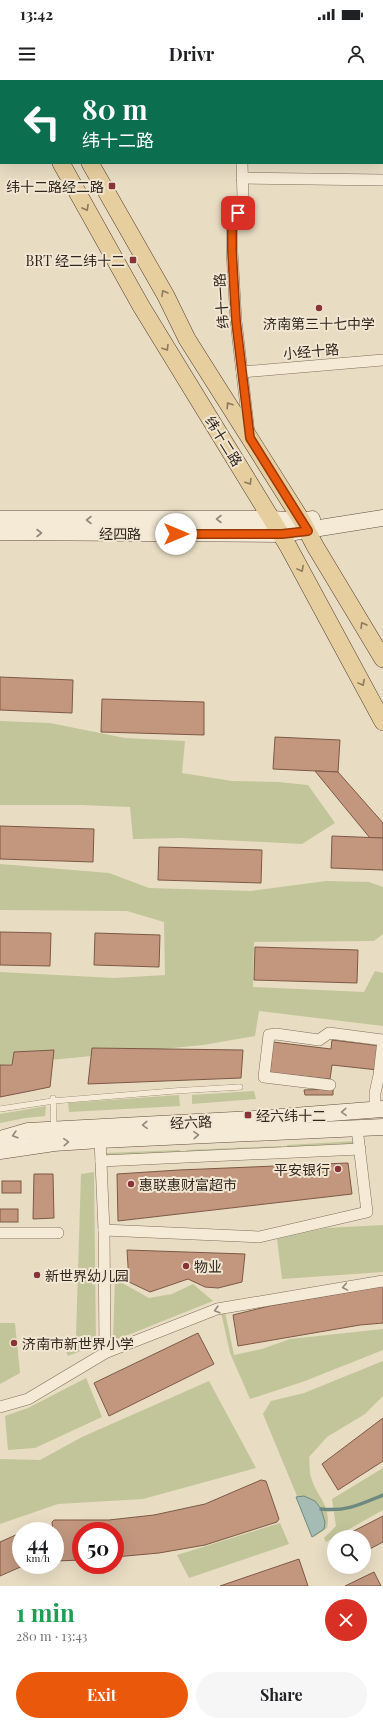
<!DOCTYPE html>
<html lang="en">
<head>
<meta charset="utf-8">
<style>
  :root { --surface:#fff; --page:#f6f6f6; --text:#202124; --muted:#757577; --accent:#ea580c }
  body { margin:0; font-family:"Playfair Display","Noto Sans SC",serif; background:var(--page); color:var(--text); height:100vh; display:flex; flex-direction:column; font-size:15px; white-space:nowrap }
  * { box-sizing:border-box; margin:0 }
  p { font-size:13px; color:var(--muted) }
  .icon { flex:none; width:22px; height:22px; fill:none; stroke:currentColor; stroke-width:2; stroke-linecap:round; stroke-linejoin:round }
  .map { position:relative; height:1506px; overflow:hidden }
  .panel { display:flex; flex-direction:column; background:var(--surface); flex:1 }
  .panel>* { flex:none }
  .hud { position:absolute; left:0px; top:0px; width:383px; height:84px; box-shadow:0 4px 16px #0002; background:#0b6e4f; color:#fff; overflow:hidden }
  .buttons { position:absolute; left:327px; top:1450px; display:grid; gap:8px }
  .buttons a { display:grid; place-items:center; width:44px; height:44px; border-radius:50%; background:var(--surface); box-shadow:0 4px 16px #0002; font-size:20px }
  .speed { position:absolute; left:12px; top:1442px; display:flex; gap:8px; font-size:20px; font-weight:700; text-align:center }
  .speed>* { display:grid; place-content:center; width:52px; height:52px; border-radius:50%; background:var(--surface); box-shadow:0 4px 16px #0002; line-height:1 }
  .speed small { font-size:10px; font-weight:400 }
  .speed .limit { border:6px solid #d22; background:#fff; color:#111 }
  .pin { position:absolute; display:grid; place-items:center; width:34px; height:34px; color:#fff; margin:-17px; border-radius:8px; box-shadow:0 2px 6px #0006 }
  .me { position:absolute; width:44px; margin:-22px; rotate:90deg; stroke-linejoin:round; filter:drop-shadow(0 0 3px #0008) }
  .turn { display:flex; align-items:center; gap:14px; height:84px; padding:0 16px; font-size:18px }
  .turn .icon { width:52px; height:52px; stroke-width:2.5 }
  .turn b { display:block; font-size:28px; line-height:34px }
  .round { display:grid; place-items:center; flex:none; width:42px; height:42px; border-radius:21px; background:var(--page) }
  .head { display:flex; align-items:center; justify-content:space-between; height:68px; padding:0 16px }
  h1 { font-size:24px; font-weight:700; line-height:30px; color:#1e9e55 }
  .action { display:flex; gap:8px; margin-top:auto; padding:8px 16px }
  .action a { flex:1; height:46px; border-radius:24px; background:var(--accent); color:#fff; font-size:16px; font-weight:700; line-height:46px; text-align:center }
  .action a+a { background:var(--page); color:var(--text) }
  .status { display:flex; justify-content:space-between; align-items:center; height:28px; padding:0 20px; background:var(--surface); direction:ltr }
  .status svg { height:11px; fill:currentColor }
  header { display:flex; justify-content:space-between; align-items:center; height:52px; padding:0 16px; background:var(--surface); font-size:18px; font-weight:700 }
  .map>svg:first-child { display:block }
</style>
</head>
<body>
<div class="status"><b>13:42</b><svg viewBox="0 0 49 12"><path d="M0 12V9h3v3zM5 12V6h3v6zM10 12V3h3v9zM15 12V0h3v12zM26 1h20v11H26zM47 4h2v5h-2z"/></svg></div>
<header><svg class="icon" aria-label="menu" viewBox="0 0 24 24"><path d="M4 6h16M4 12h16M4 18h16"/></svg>Drivr<svg class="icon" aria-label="person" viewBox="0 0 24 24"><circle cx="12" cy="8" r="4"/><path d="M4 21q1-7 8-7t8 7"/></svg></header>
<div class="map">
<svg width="383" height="1506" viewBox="0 0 383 1506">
  <rect width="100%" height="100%" fill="#e8dcc3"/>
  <g fill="#c2c599">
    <polygon points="0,641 50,643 125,658 185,661 182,693 232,701 278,702 308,705 335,743 302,764 182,758 133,759 130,727 81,725 0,725"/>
    <polygon points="0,784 109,793 149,808 251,811 326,801 369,802 383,807 383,854 374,861 254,862 253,907 364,912 375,891 383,893 383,946 259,931 255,956 203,965 0,985 0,892 114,898 165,895 164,842 127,831 0,830"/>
    <polygon points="254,1011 256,1019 192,1024 192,1015"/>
    <polygon points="179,1015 180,1026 69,1032 68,1023"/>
    <polygon points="46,1026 45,1036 25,1038 0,1043 0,1034"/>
    <polygon points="356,1061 356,1067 288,1071 287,1065"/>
    <polygon points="281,1066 281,1070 186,1074 186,1070"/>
    <polygon points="180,1070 180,1075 105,1078 105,1073"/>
    <polygon points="94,1092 96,1265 68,1276 64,1267 74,1261 76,1256 81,1094"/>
    <polygon points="383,1145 383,1192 282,1199 277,1159 326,1148"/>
    <polygon points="115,1199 149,1218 172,1214 193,1204 213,1221 113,1261"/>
    <polygon points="221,1232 225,1232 234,1275 262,1269 290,1259 383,1249 383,1270 305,1301 250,1319 230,1273"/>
    <polygon points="0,1243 15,1243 20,1293 0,1304"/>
    <path d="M383,1281V1316L365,1334L327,1357L309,1377C310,1383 309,1391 311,1397C316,1416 332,1426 327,1448L314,1457L263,1334L271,1321L304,1313Z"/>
    <polygon points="86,1298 102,1337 35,1368 8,1370 5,1336 28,1328"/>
    <polygon points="209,1301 256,1388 143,1419 58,1424 0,1444 0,1379 40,1380 82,1357"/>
    <polygon points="383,1388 383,1430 326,1462 324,1458 336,1446 332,1419"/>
    <polygon points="280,1443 289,1464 189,1498 177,1475"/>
  </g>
  <polygon fill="#a5bcb4" stroke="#6d8981" points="304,1416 315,1421 321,1429 325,1442 324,1449 312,1457 296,1417"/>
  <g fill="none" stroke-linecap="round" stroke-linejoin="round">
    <path stroke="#6d8981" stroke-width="3.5" d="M321,1429C346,1432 361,1424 383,1415"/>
  </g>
  <g fill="#c2977e" stroke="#7d5945">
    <polygon points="0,597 73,600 72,633 0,630"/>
    <polygon points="102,619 204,622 204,655 101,652"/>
    <polygon points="275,657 340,660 338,692 273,689"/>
    <polygon points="315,691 338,692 383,743 383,758 370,758"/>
    <polygon points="0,746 94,749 93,782 0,779"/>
    <polygon points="332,756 383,758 383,790 331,788"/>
    <polygon points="159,767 262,770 261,803 158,800"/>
    <polygon points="0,852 51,853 50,886 0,885"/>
    <polygon points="95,853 160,855 159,887 94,885"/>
    <polygon points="255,867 358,870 357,903 254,900"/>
    <polygon points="332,960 381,966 378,990 332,985 330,999 270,993 273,962 331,969"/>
    <polygon points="92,968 243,970 241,998 88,1004"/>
    <polygon points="54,970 50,1007 0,1017 0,985 12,985 14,972"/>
    <polygon points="333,1009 333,1015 305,1015 304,1010"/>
    <polygon points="348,1083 352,1114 118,1141 117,1094 179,1090"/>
    <polygon points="34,1094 53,1094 54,1138 33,1139"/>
    <rect x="2" y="1101" width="19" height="12"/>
    <rect x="0" y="1129" width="18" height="13"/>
    <polygon points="127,1170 245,1174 242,1202 218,1208 205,1207 188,1199 150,1212 129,1202"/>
    <polygon points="383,1206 383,1243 360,1245 238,1266 233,1235 269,1226"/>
    <polygon points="198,1253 214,1284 109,1336 94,1303"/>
    <polygon points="383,1338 383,1381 338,1410 322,1384"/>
    <polygon points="261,1400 266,1401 279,1439 277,1442 205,1465 159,1473 115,1477 115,1451 81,1451 81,1480 56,1481 55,1451 53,1451 52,1442 54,1440 109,1440 154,1435 205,1424"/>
    <polygon points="383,1436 383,1462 364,1472 364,1457 342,1457"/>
    <polygon points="18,1454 21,1460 21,1485 25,1485 0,1496 0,1462"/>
    <polygon points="299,1479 308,1506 220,1506"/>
    <polygon points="374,1492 381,1506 345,1506"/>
  </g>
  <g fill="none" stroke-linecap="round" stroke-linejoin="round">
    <defs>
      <g id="service">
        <polyline points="53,1018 54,1049"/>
        <polyline points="0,1029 53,1021 174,1011 240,1007"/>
      </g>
      <g id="minor">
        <polyline points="76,1 81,0"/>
        <polyline points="241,1 241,0"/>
        <polyline points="242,83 243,118 232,148 232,171 236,241 249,353"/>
        <polyline points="242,98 383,100"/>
        <polyline points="242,292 383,280"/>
        <polyline points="330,1005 264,997 269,955 276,954 319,960 329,953 383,960 379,995 375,1013 375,1030"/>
        <polyline points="100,1060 104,1150 105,1273"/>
        <polyline points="101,1081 360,1069"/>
        <polyline points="104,1150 259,1157 367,1132 357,1048"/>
        <polyline points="0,1153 58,1153"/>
        <polyline points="0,1327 28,1319 105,1273 217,1229 383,1201"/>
      </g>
      <g id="secondary">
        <polyline points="0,439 272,439 302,441 312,439"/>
        <polyline points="0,452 282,454 383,438"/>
        <polyline points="0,1059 28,1051 253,1039 383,1029"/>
        <polyline points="0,1071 54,1063 100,1060 383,1047"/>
      </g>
      <g id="primary">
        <polyline points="14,0 14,1"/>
        <polyline points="42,0 43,1"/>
        <polyline points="61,83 141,226 288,466 383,642"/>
        <polyline points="90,83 166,216 187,259 302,441 315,466 383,579"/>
      </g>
    </defs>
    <use href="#service" stroke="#806e5c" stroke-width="6"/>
    <use href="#minor" stroke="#806e5c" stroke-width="12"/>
    <use href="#secondary" stroke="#624f3f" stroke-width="17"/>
    <use href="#primary" stroke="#4f3d30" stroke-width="18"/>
    <use href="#service" stroke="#f4ead6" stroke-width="5.5"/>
    <use href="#minor" stroke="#f4ead6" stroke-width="11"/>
    <use href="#secondary" stroke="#f4ead6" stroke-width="16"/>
    <use href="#primary" stroke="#e7ce9f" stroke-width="17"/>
  </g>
  <defs><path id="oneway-chevron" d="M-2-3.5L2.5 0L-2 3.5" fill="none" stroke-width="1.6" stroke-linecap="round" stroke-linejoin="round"/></defs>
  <g stroke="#8c7a5f">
    <use href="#oneway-chevron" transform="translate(86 128) rotate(61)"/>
    <use href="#oneway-chevron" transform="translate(164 213) rotate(-120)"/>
    <use href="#oneway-chevron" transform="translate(166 268) rotate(58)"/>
    <use href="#oneway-chevron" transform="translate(229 325) rotate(-123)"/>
    <use href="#oneway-chevron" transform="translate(249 402) rotate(58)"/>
    <use href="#oneway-chevron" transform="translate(301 489) rotate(62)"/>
    <use href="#oneway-chevron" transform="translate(363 545) rotate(-121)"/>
    <use href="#oneway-chevron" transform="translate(362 603) rotate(62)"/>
  </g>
  <g stroke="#93887a">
    <use href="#oneway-chevron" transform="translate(219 439) rotate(180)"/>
    <use href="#oneway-chevron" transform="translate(89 440) rotate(180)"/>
    <use href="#oneway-chevron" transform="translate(39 453)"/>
    <use href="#oneway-chevron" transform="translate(344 1032) rotate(176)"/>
    <use href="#oneway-chevron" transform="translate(145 1045) rotate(177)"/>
    <use href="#oneway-chevron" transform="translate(15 1055) rotate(164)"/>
    <use href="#oneway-chevron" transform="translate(196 1055) rotate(-3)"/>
    <use href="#oneway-chevron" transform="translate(66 1062) rotate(-4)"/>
    <use href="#oneway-chevron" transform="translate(345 1207) rotate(170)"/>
    <use href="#oneway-chevron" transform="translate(217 1230) rotate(164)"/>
  </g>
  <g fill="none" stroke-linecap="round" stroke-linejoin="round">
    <defs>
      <polyline id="route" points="176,454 282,454 308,451 250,358 236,241 232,171 232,148 238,133"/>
    </defs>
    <use href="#route" stroke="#983908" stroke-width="10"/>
    <use href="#route" stroke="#ea580c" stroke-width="7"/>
  </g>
  <g fill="#883338" stroke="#f1e6d2" stroke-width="1.5">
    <rect x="108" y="102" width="8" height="8" rx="2"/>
    <rect x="129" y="176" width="8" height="8" rx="2"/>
    <circle cx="319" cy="228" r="4"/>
    <rect x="244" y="1031" width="8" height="8" rx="2"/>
    <circle cx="338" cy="1089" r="4"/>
    <circle cx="131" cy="1104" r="4"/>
    <circle cx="186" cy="1186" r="4"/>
    <circle cx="37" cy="1195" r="4"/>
    <circle cx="14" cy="1263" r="4"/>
  </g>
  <g text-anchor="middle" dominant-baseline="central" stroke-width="4" stroke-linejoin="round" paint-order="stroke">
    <g font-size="14" fill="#32271f" stroke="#f1e6d2" text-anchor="start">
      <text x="104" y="106" text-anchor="end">纬十二路经二路</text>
      <text x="125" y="180" text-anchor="end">BRT 经二纬十二</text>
      <text x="319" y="243" text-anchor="middle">济南第三十七中学</text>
      <text x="256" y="1035">经六纬十二</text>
      <text x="330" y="1089" text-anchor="end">平安银行</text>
      <text x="139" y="1104">惠联惠财富超市</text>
      <text x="194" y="1186">物业</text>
      <text x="45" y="1195">新世界幼儿园</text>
      <text x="22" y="1263">济南市新世界小学</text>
    </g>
    <g font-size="14" fill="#32271f" stroke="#f1e6d2">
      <text transform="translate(221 221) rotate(-94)">纬十一路</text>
      <text transform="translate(311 271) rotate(-5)">小经十路</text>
      <text transform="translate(224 361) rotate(58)">纬十二路</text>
      <text x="120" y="453">经四路</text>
      <text transform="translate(191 1042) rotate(-3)">经六路</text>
    </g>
  </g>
</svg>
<div class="buttons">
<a><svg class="icon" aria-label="search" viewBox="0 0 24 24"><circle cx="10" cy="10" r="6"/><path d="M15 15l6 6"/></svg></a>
</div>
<div class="speed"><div>44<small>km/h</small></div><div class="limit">50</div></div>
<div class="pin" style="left:238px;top:133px;background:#d93025"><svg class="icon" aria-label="arrive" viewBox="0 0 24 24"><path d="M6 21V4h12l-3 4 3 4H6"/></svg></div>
<svg class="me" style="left:176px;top:454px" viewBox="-20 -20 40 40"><circle r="19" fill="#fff"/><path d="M0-13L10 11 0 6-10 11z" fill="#ea580c"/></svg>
<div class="hud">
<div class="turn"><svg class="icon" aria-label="left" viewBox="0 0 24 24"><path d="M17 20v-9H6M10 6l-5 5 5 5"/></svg><div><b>80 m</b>纬十二路</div></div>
</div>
</div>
<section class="panel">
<div class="head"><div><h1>1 min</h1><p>280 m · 13:43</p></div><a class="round" style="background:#d93025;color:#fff"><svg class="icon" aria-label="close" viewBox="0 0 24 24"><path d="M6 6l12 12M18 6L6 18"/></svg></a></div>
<div class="action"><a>Exit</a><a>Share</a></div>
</section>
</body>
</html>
